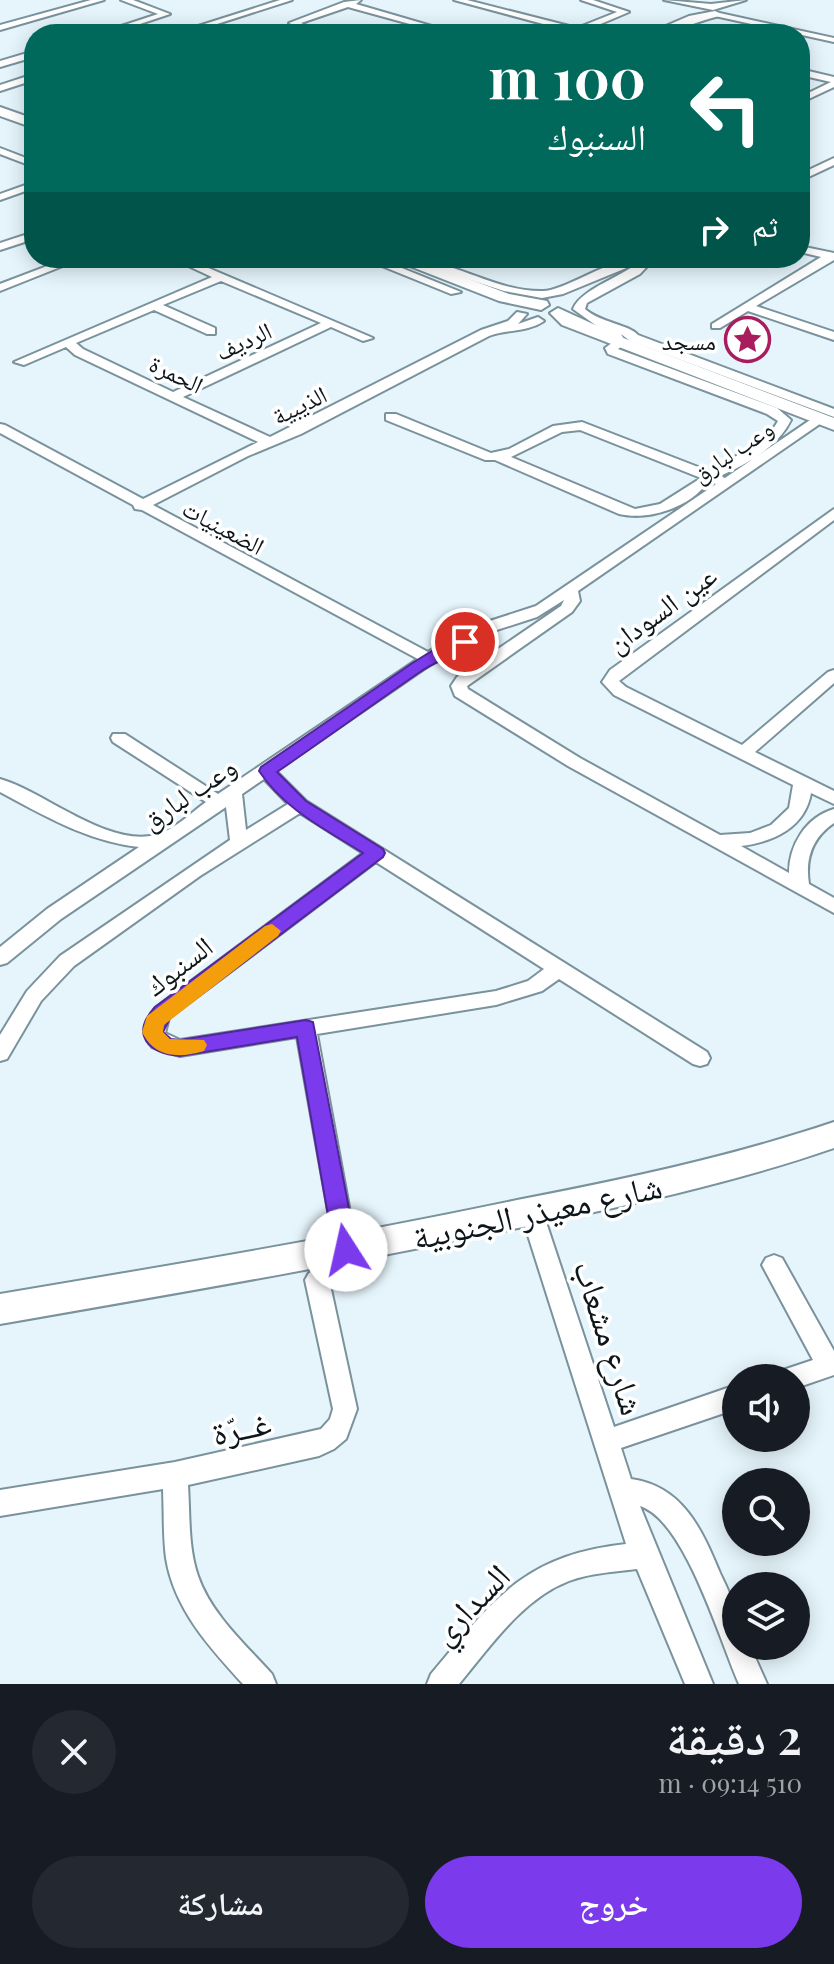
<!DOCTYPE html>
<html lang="ar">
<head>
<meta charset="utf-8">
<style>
  :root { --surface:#171b24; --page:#242831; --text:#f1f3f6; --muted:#9ea1a6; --accent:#7c3aed }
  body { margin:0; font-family:"Playfair Display","Noto Naskh Arabic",serif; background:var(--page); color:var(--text); direction:rtl; height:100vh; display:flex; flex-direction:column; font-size:30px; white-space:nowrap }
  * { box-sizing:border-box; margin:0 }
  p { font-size:26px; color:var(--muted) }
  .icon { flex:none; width:44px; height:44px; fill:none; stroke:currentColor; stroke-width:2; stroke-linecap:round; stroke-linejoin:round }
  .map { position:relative; height:1684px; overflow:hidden; direction:ltr }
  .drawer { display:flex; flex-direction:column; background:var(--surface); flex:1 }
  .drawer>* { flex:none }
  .hud { position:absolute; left:24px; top:24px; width:786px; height:244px; border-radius:32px; box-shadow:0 4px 20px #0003; direction:rtl; background:#00695c; color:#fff; overflow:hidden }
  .controls { position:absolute; left:722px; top:1364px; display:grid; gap:16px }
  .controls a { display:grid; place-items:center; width:88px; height:88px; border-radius:50%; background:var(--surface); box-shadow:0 4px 20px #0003; font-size:40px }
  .pin { position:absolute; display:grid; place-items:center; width:68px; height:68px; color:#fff; margin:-34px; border:4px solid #fff; border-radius:50%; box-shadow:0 2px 8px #0007 }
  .me { position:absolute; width:88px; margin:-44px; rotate:350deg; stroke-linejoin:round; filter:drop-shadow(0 0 6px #0008) }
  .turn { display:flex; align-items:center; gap:28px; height:168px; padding:0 32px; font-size:36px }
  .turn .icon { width:104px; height:104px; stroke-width:2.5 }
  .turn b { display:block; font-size:56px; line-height:68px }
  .then { display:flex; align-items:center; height:76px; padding:0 32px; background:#0003; gap:16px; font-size:30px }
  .round { display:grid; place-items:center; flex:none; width:84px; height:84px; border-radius:42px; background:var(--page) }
  .overview { display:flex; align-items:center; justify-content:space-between; height:136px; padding:0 32px }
  h1 { font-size:48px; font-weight:600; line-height:60px }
  .cta { display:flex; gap:16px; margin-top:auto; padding:16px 32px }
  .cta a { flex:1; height:92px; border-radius:48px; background:var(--accent); color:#fff; font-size:32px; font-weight:600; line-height:92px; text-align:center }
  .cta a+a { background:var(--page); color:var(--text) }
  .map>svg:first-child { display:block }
</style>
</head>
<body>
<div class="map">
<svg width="834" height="1684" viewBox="0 0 834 1684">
  <rect width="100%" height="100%" fill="#e6f5fc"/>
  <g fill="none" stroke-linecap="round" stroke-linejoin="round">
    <defs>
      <g id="street">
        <polygon points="91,0 104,0 0,30 0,25"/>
        <polygon points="121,0 133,0 170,14 110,34 97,34 158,14"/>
        <polygon points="280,0 292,0 186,34 173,34"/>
        <polygon points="361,0 356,4 459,34 446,34 348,7 301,23 326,34 315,34 289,23 344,2"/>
        <polygon points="454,0 467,0 577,28 617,12 581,0 593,0 629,12 577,34 566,34 569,31"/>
        <polygon points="715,12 834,38 834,42 715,16"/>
        <polygon points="34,51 34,57 0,67 0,61"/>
        <polygon points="800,69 834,77 834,87 800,103 800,97 831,82 800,75"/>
        <polygon points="34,74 34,80 0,91 0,85"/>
        <polygon points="0,148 34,161 34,167 0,154"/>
        <polygon points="834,158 834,165 800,181 800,174"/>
        <polygon points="34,182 34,188 0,200 0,194"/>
        <polygon points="34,232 34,239 0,250 0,243"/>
        <polygon points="800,246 834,253 834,260 756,306 834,332 834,340 748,311 720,328 712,328 712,324 821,257 800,252"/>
        <polygon points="68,258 83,258 0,291 0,284"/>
        <path d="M171,258H185L373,338L363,341L331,327L183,397L270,437L481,330L508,321L517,312L527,314L518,324L538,317L544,321C526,333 507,329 489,336L301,434L248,456L153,505L428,652L465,629L536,606L716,484L708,481C692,507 649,521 619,514L495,460H485L386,420V414H396L491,453L509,449L553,426L582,422L711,472C732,455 764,447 778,421L767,414L608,354L605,348L613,342L612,337L573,309C581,288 626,276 644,258H655L640,274L587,303L585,309C601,323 628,324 638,335L834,409V417L630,341L621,334L626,343L618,349L777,408L791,420C778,447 746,465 720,476L725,478L816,416L827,419L578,591L580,601L572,612L467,686L468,689L580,758L720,835L750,833L771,825L789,808L793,785L614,695L602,682L610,670L834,509V520L619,681L626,687L742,745L828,672L834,670V683L755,752L834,791V804L811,793C805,828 773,842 741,846L789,873C789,845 806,817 834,809V823C812,838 805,858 809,884L834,898V913L568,766L455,696L451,686L457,677L561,606L564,600L537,617L466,640L276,771L306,801L707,1052L710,1058L707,1064L700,1066L693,1064L559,979L542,991L496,1005L317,1034L357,1250L354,1257L346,1260L338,1257L335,1250L297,1037L180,1056L152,1047L144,1032L147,1020L155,1008L363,853L300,813L200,876L74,966L41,1001L7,1059L0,1061V1035L27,991L60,956L230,840L226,807L61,919L7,963L0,965V947L47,909L139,847C87,841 45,816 0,792V779C44,791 110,850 159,834C175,829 192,812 206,802L113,742L111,738L113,734H125L218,794L418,659L142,510L135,509L133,505L0,433V424L5,425L143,499L258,442L75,355L66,347L24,365L14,362L212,277ZM221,281L321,323L173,392L83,349L76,343L154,310L207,334H215V328L163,305ZM580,430L701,478L660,504L635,509L511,457L562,432ZM264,779L288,804L246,830L242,794ZM376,862L544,969L528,981L496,991L180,1040L165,1033L169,1018Z"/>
        <polygon points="362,258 377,258 461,292 451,294"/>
        <path d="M403,258C451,258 494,292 543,291C566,291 618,252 636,264L563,294L542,298L504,291Z"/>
        <path d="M531,1200L539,1203L542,1210L614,1427L736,1385V1409L621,1448L631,1479C683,1486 702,1530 720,1573C726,1586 734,1601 736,1615C737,1625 736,1636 736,1646H750L767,1684H739C720,1641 685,1520 640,1506L713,1684H685L637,1569C614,1572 590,1573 569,1581C522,1599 490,1647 459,1684H427L431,1674C493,1600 524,1555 626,1544L520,1210L523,1203Z"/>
        <polygon points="774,1255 782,1258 834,1351 834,1375 796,1388 796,1378 780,1378 783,1370 813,1360 762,1265 766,1258"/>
        <path d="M317,1270L325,1273L329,1280L357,1409L346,1439L334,1449L319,1456L188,1485C190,1515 188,1547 198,1576C211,1614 246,1645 272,1674L276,1684H243C210,1648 174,1609 166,1558C163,1535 164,1512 163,1489L0,1516V1490L175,1462L321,1429L330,1419L333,1409L305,1280L309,1273Z"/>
      </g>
      <g id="secondary">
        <polygon points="664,0 711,4 746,0 713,10"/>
        <path d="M715,11L721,14L719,16C695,22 672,34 647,34L689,16Z"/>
        <polygon points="0,107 34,119 34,128 0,116"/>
        <polygon points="389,258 412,258 509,294 547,301 549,305 541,310 499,301"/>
        <polygon points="558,308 626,339 834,418 834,430 562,325 550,313"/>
        <path d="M834,1122V1148C730,1184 625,1206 518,1228C346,1264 173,1294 0,1324V1294C173,1265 346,1236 517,1200C625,1179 730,1157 834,1122Z"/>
      </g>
    </defs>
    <use href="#street" stroke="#7a929c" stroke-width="4"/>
    <use href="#secondary" stroke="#7a929c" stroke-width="4"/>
    <use href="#street" fill="#fff" fill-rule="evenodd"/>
    <use href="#secondary" fill="#fff" fill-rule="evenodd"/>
  </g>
  <path fill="#7c3aed" stroke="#51269a" stroke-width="2" d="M465,637L473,642C463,652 434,662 420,672C372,705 325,739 277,772L306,801L383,849L385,853L383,857L170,1018L163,1032L171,1039L180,1040L306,1020L313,1022L357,1250L354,1257L346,1260L337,1257L334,1250L297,1037L180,1056C148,1053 130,1035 155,1007L363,853C325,829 284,809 259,771L261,767L411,664L443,644Z"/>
  <path fill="#f59e0b" d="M272,924L281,931L278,936L164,1025L163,1032L170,1039L204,1040L207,1045L204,1051C178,1059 154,1057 142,1032L147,1016L265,926Z"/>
  <defs>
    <symbol id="sight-ring" viewBox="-11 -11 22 22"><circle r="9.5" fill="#fff" stroke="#a91d5f" stroke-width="1.5"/><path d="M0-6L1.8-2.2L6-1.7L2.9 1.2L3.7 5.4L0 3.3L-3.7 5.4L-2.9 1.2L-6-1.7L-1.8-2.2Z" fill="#a91d5f"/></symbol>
  </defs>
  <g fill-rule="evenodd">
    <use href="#sight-ring" x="722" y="314" width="51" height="51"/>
  </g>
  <g text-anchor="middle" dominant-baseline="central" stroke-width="7" stroke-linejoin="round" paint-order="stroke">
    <g font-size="24" fill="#0d161a" stroke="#fff">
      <text transform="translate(243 340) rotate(-25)">الرديف</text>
      <text transform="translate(177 373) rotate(26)">الحمرة</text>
      <text transform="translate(299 404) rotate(-26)">الذيبية</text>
      <text transform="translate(732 450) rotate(-34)">وعب لبارق</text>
      <text transform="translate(224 526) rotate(28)">الضعينيات</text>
    </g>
    <g font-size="24" fill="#0d161a" stroke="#fff" text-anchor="end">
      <text x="716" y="340">مسجد</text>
    </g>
    <g font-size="28" fill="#0d161a" stroke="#fff">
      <text transform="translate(661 608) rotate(-36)">عين السودان</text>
      <text transform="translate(188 792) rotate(-34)">وعب لبارق</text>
      <text transform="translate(178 965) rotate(-38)">السنبوك</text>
    </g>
    <g font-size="34" fill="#0d161a" stroke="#fff">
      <text transform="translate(537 1210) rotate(-12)">شارع معيذر الجنوبية</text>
      <text transform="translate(611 1337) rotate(72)">شارع مشعاب</text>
      <text transform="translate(241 1426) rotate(-12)">غــرّة</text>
      <text transform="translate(469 1603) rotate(-46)">السداري</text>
    </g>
  </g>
</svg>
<div class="controls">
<a><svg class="icon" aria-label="sound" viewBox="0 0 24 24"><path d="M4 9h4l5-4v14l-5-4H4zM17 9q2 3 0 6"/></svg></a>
<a><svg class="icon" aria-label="search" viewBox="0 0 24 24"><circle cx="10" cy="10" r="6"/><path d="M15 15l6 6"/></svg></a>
<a><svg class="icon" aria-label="layers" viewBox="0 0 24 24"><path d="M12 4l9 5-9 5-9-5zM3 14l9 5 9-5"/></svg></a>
</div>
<div class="pin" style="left:465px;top:642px;background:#d93025"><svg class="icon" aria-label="arrive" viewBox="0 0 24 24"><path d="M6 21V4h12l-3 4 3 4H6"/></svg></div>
<svg class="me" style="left:346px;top:1250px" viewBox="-20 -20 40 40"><circle r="19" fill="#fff"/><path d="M0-13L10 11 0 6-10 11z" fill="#7c3aed"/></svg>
<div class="hud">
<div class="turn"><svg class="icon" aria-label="left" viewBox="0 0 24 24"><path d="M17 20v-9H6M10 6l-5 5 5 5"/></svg><div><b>100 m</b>السنبوك</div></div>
<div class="then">ثم<svg class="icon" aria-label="right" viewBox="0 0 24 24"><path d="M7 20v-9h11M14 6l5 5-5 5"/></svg></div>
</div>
</div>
<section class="drawer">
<div class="overview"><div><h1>2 دقيقة</h1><p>510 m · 09:14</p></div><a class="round"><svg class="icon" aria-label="close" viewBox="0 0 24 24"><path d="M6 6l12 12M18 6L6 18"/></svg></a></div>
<div class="cta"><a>خروج</a><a>مشاركة</a></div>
</section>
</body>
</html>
